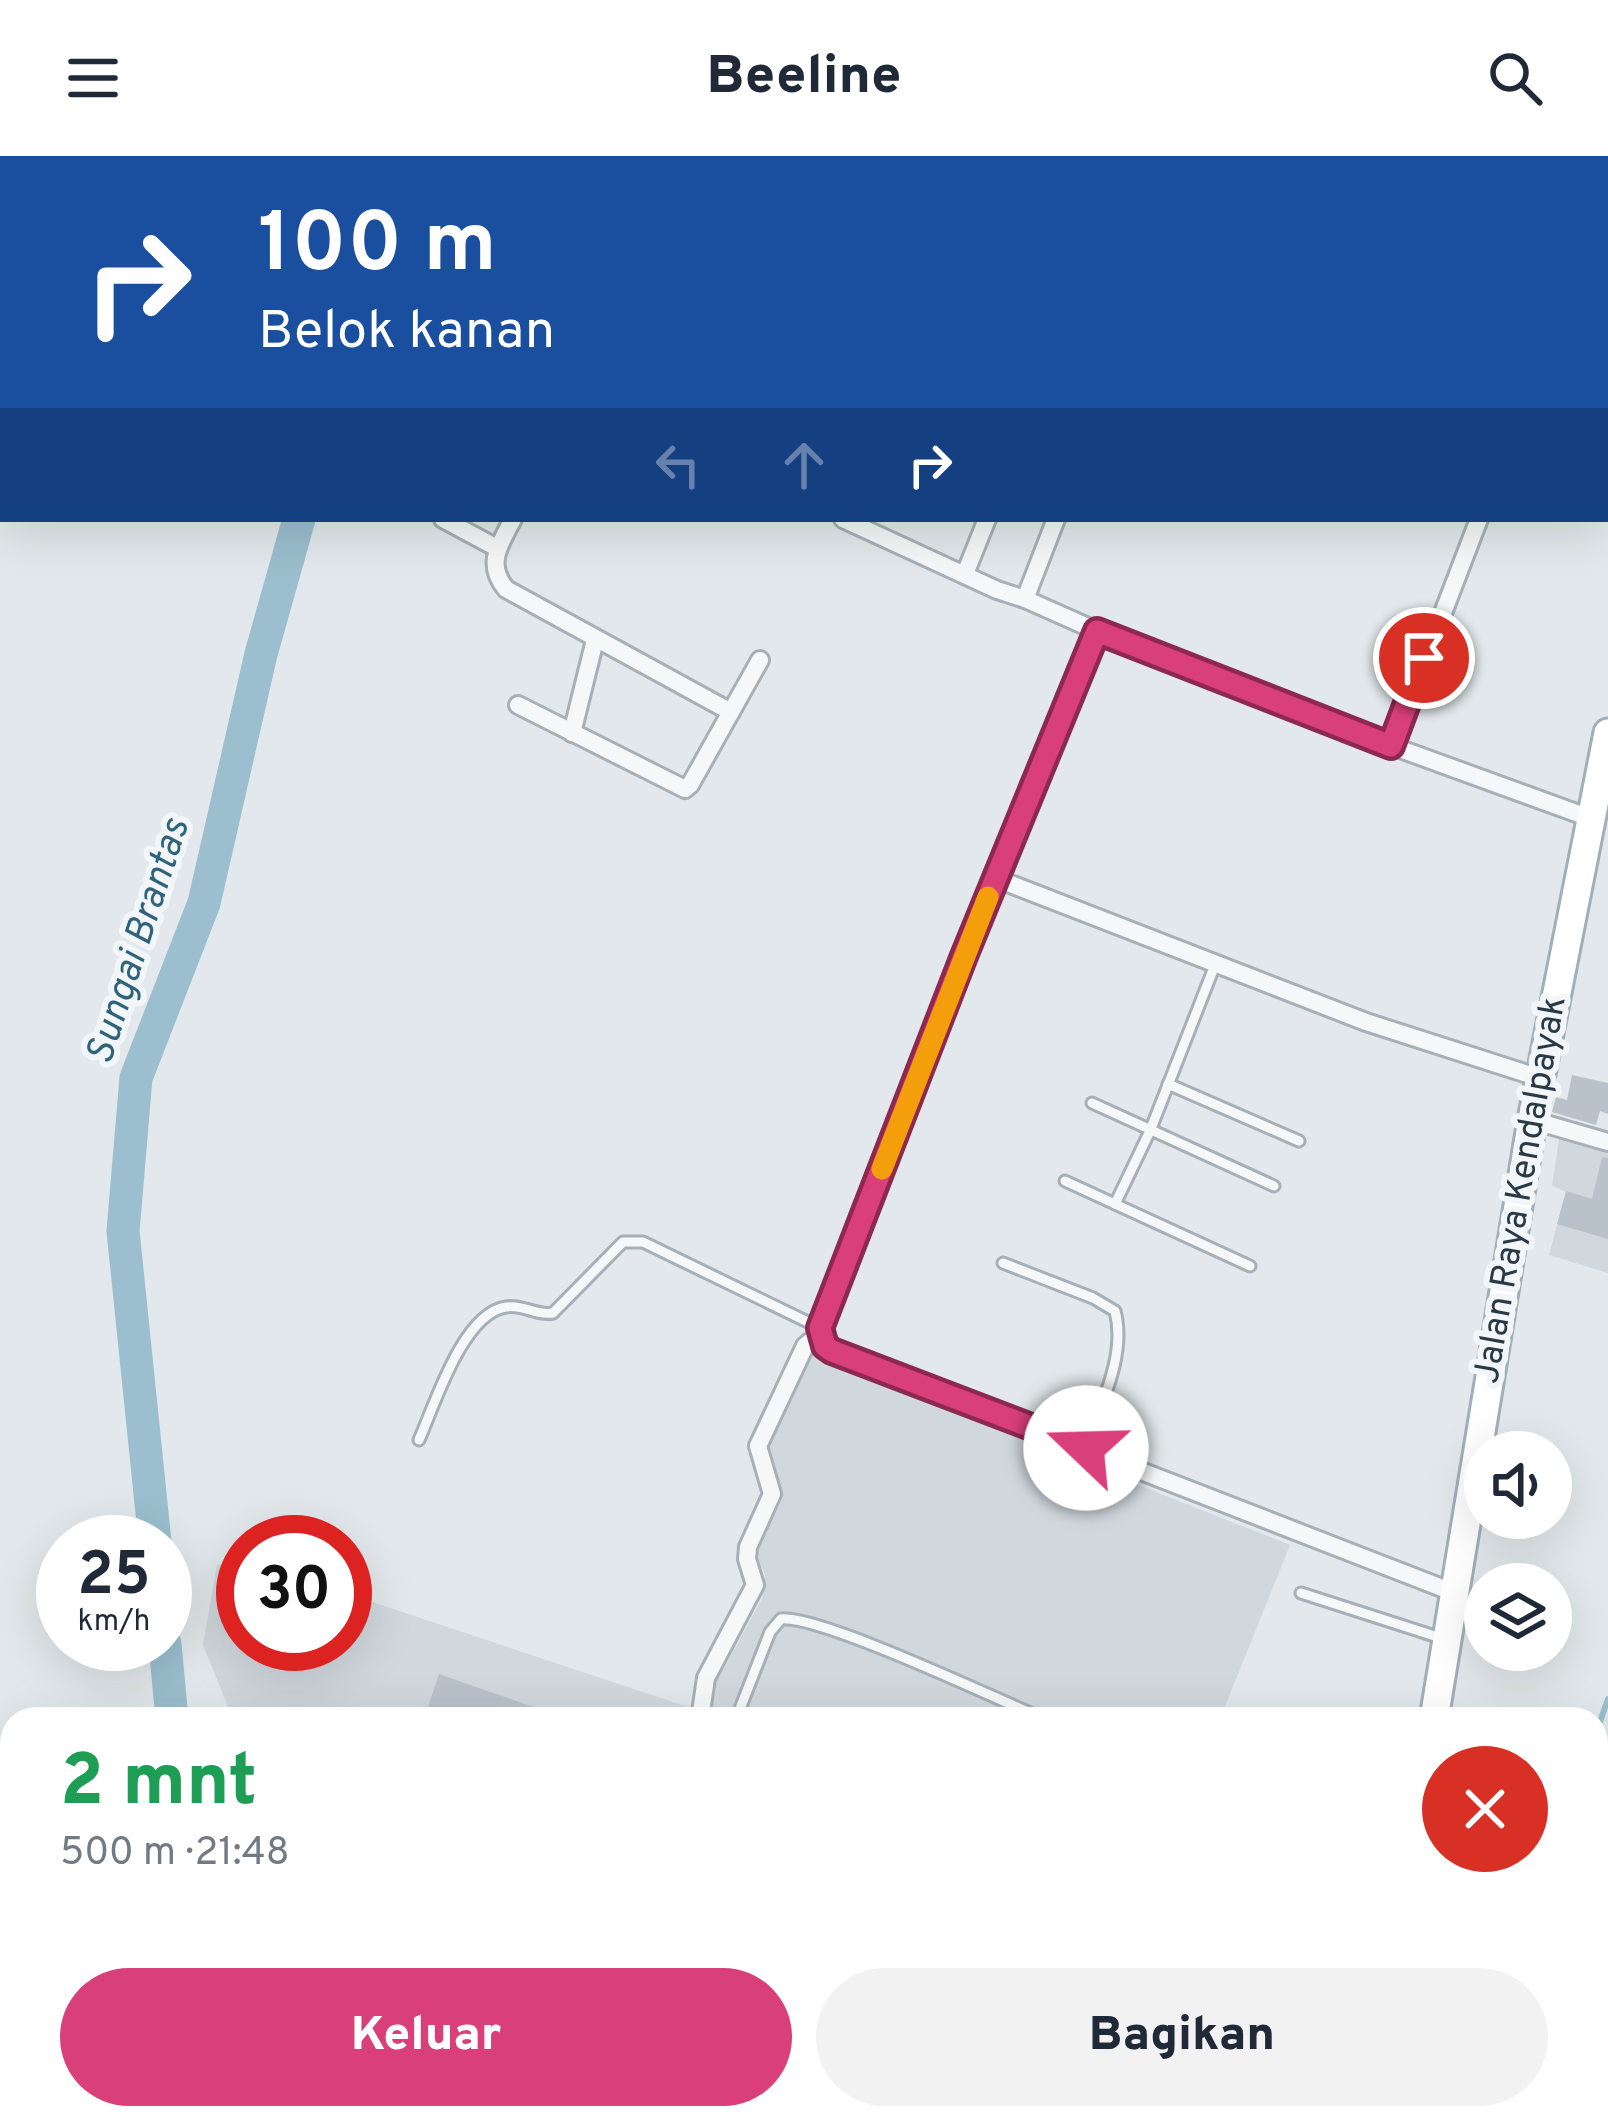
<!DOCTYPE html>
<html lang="id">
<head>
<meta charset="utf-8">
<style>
  :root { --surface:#fff; --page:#f2f2f3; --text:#1f2937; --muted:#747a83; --accent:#d93f79 }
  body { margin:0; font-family:Overpass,sans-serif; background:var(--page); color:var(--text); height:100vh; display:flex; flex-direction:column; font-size:45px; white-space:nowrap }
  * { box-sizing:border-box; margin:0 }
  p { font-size:39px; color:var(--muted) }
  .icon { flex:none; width:66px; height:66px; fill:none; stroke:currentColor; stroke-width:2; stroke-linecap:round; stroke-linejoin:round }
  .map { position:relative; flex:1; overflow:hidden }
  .sheet { position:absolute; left:0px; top:1551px; width:1608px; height:423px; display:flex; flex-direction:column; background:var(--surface); border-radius:36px 36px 0 0; box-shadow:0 12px 48px #0002 }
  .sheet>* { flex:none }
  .hud { position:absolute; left:0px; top:0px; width:1608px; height:366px; box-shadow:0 12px 48px #0002; background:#1a4fa0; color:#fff; overflow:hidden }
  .tools { position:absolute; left:1464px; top:1275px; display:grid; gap:24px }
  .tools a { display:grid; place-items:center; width:108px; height:108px; border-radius:50%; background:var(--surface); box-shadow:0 12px 48px #0002; font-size:60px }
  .speed { position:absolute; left:36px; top:1359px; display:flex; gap:24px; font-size:60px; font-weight:700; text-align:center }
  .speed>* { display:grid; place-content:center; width:156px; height:156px; border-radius:50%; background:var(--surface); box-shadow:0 12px 48px #0002; line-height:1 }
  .speed small { font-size:30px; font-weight:400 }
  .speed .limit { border:18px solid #d22; background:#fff; color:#111 }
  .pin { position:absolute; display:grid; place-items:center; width:102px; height:102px; color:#fff; margin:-51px; border:6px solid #fff; border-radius:50%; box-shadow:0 3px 12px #0007 }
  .me { position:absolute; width:132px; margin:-66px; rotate:291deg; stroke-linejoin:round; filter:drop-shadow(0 0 9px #0008) }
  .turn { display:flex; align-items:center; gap:42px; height:252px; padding:0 60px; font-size:54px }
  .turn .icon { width:156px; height:156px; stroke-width:2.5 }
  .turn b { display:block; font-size:84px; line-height:102px }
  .lanes { display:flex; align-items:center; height:114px; padding:0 60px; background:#0003; justify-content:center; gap:60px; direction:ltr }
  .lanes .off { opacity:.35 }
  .round { display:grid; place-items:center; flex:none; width:126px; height:126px; border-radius:63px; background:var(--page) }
  .summary { display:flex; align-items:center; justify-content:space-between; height:204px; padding:0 60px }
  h1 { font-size:72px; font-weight:800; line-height:90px; color:#1e9e55 }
  .action { display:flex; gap:24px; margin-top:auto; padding:24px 60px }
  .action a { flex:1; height:138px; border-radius:72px; background:var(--accent); color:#fff; font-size:48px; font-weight:800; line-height:138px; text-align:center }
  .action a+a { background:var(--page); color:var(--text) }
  header { display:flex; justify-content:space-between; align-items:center; height:156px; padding:0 60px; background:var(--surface); font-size:54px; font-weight:800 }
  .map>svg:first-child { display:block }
</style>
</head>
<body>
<header><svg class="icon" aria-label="menu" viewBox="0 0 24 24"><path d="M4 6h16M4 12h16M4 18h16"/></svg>Beeline<svg class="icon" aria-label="search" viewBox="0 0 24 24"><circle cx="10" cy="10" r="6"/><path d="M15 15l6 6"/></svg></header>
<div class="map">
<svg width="1608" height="1972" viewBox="0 0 1608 1972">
  <rect width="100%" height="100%" fill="#e2e8eb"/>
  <g fill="#d0d8de">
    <polygon points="1560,977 1608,990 1608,1117 1549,1099 1566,1036 1552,1030"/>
    <polygon points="810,1199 1290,1389 1220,1563 709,1563 713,1532 762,1443 765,1418 755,1398 782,1344 765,1294"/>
    <polygon points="243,1405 243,1488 345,1488 345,1437 697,1554 696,1563 233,1563 203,1489 217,1409"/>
    <polygon points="277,1962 617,1962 614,1972 274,1972"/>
  </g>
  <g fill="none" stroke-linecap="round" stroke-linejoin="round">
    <g stroke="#9bbfce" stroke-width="6">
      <polyline points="1596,1577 1608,1543"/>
      <polyline points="1496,1962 1498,1972"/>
    </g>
    <g stroke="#9bbfce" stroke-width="33">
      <polyline points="482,3 484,0"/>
      <polyline points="155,1386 123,1075 136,922 204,747 261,498 299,363"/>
      <polyline points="165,1488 172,1563"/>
      <polyline points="105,1972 109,1962"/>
    </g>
  </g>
  <g fill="#b9c2ca">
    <polygon points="1572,919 1608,927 1608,958 1600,955 1596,969 1552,956 1556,941 1567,944"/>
    <polygon points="1602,1001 1608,1002 1608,1083 1557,1068 1566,1035 1592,1043"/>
    <polygon points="439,1518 562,1561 562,1563 424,1563"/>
  </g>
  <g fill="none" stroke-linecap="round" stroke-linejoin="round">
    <defs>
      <g id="service">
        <polyline points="1215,809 1150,975 1115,1048 1250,1110"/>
        <polyline points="1168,928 1299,985"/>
        <polyline points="1092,947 1274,1030"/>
        <polyline points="1065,1025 1115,1048"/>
        <path d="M1003,1107L1093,1142L1115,1155C1127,1199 1100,1250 1086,1292"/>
        <path d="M419,1284C435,1248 463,1157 506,1151C523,1148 536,1160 553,1157L623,1086H643L818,1171"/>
        <polyline points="1301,1437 1444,1483"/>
        <path d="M736,1563L770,1476L781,1463C819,1459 988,1539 1035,1559"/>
        <polyline points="451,1972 454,1962"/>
      </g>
      <g id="minor">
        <polyline points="178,0 182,3"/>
        <polyline points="999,3 1000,0"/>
        <polyline points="1121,3 1122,0"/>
        <polyline points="1429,3 1430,0"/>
        <polyline points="1605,320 1608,321"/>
        <polyline points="443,363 497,392"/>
        <path d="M513,363C500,388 485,408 506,433L731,556"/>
        <polyline points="843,363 997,434 1025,443 1097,475 1392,590 1590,662"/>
        <polyline points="965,418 987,363"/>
        <polyline points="1025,443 1056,363"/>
        <polyline points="1097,475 964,800 819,1172 825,1190 832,1195 1455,1437"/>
        <polyline points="518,549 685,633 690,629 760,504"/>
        <polyline points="572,577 595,484"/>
        <polyline points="1392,590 1479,363"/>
        <polyline points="995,722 1366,866 1540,922"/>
        <polyline points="1532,964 1608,986"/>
        <polyline points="700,1563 706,1522 755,1429 747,1403 748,1391 772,1338 758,1290 805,1190 811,1185 828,1192"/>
        <polyline points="901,1962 911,1972"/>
        <polyline points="1477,1962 1479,1962"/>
      </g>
      <g id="primary">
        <polyline points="1434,1563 1532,964 1608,577"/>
        <polyline points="1367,1972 1368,1962"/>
      </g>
    </defs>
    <use href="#service" stroke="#a7b0b6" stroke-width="15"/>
    <use href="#minor" stroke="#a7b0b6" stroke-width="22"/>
    <use href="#primary" stroke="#a0afb8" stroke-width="33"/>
    <polyline stroke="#c0c6ca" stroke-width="3" stroke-dasharray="9 9" stroke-linecap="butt" points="1499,1962 1501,1972"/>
    <use href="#service" stroke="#f5f8f9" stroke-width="9"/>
    <use href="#minor" stroke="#f5f8f9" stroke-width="16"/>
    <use href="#primary" stroke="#fff" stroke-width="27"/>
  </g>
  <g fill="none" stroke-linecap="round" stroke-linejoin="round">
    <defs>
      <polyline id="route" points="1086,1292 832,1195 825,1190 820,1172 964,800 1097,475 1391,590 1424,502"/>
    </defs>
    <use href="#route" stroke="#8d294f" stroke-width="30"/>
    <use href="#route" stroke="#d93f79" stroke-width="21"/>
    <polyline stroke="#f59e0b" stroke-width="21" points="882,1013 988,741"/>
  </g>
  <g text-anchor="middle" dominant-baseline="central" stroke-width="12" stroke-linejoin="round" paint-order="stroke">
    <g font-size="36" fill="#293945" stroke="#f2f6f8">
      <text transform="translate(1522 1034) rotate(-80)">Jalan Raya Kendalpayak</text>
    </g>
    <g font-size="39" font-style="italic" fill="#2f637c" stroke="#f2f6f8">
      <text transform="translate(140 786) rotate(-72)">Sungai Brantas</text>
    </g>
  </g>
</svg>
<div class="tools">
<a><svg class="icon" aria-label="sound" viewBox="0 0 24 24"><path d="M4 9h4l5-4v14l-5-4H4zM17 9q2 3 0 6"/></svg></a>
<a><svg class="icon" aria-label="layers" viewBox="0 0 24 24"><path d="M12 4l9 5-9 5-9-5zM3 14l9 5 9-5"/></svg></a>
</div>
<div class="speed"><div>25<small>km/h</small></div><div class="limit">30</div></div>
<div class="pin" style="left:1424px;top:502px;background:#d93025"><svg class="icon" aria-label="arrive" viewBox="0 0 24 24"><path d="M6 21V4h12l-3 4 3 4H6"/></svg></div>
<svg class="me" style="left:1086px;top:1292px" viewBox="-20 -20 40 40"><circle r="19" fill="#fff"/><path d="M0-13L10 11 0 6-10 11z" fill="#d93f79"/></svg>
<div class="hud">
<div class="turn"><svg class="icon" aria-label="right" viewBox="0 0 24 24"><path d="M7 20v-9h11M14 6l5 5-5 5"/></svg><div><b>100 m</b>Belok kanan</div></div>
<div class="lanes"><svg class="icon off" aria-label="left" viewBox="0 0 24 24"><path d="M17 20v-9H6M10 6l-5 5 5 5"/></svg><svg class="icon off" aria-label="ahead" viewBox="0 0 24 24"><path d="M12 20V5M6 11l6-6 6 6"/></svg><svg class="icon" aria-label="right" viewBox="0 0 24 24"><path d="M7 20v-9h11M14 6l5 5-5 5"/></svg></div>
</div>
<section class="sheet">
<div class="summary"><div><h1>2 mnt</h1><p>500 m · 21:48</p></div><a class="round" style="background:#d93025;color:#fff"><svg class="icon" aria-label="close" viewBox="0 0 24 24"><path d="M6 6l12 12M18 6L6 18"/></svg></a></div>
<div class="action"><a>Keluar</a><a>Bagikan</a></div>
</section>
</div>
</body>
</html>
